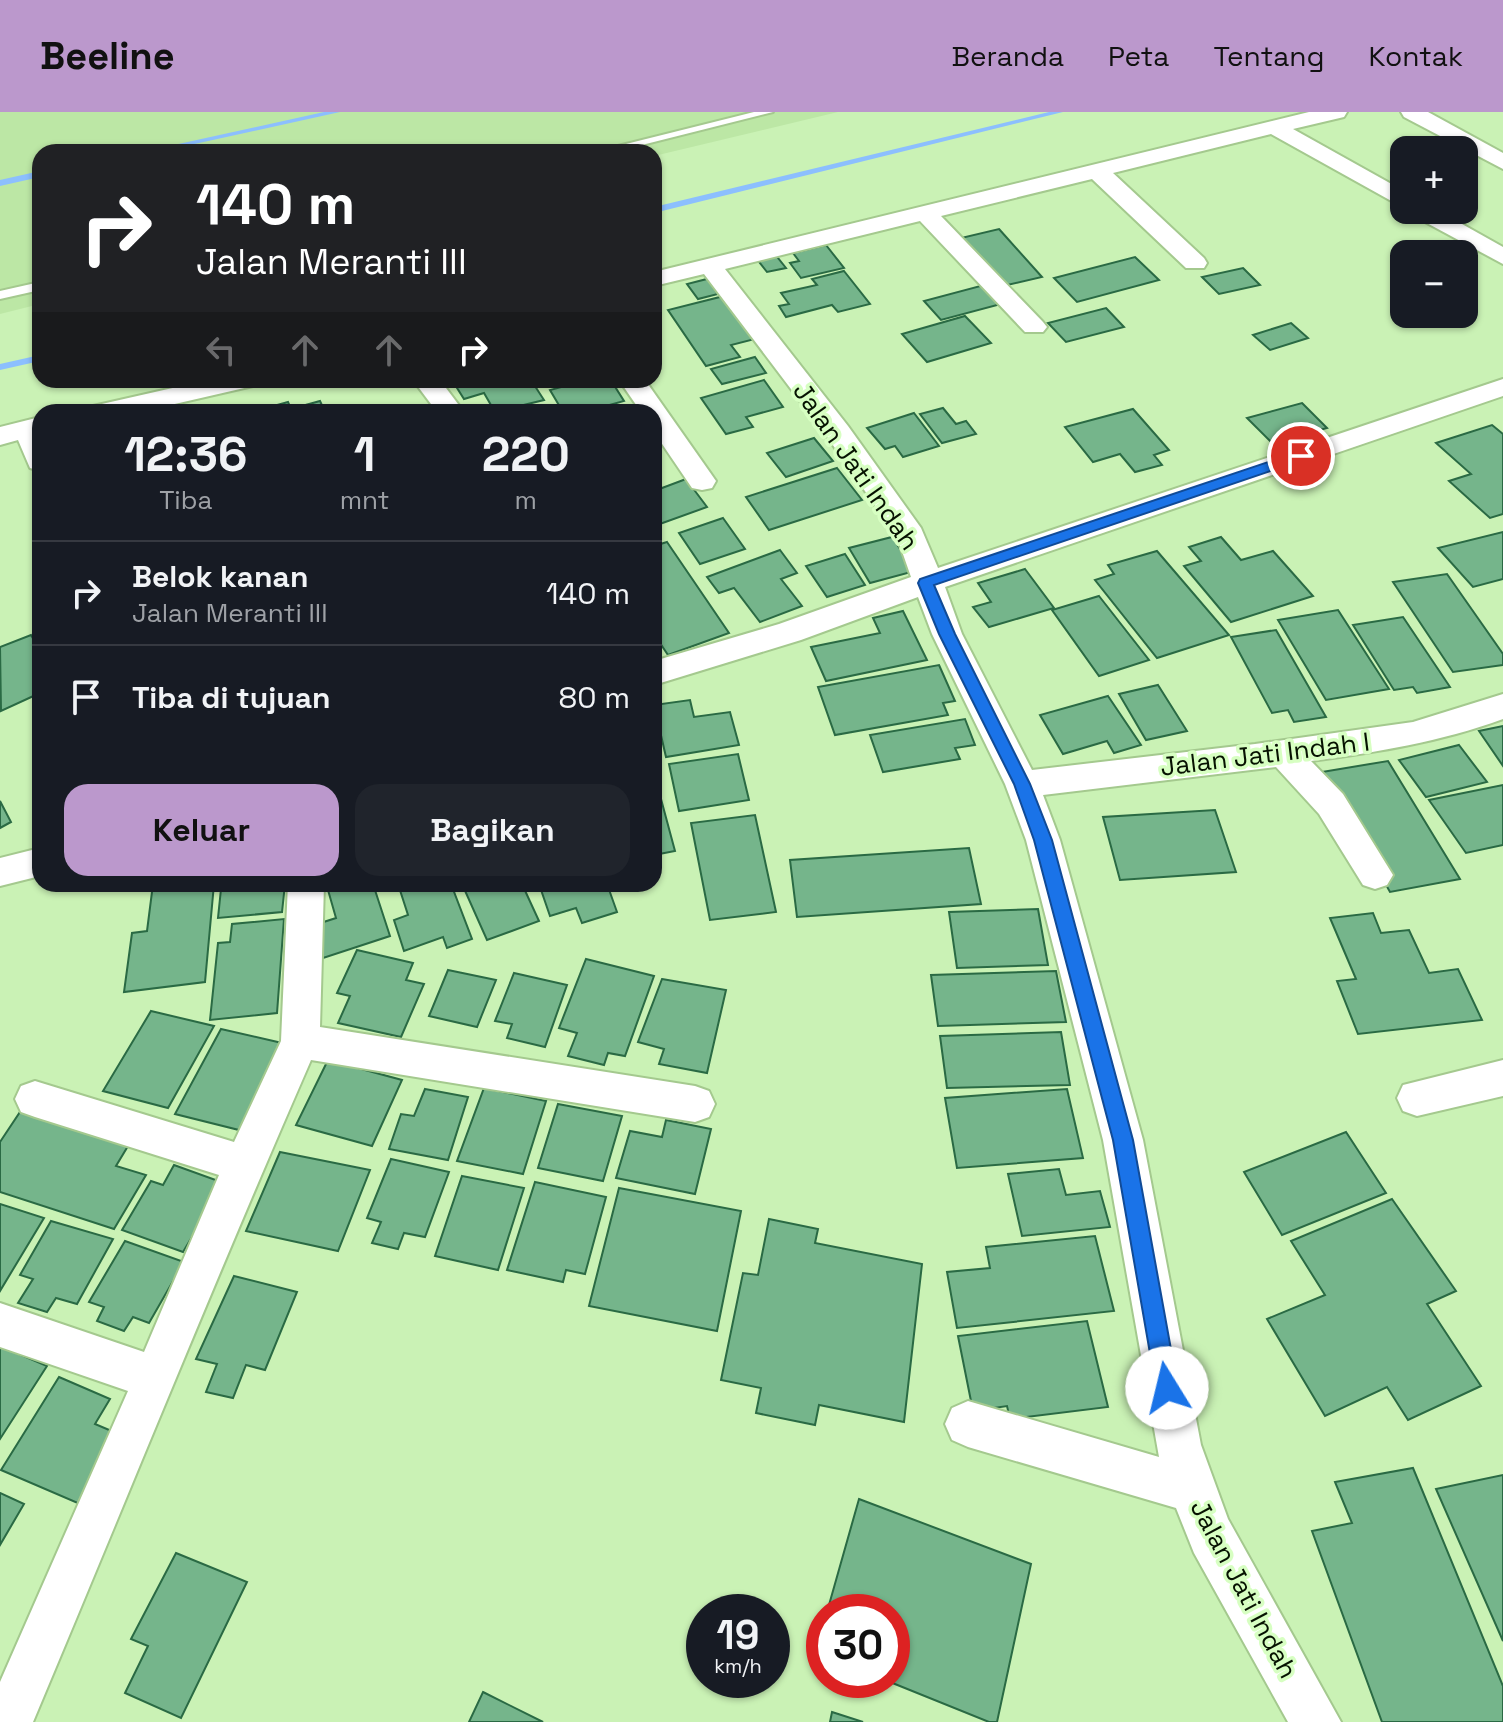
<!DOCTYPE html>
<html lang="id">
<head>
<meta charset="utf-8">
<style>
  :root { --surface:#171b24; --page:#20242c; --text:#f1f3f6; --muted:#9ea1a6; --line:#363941; --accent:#bb98cc }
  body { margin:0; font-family:"Space Grotesk",sans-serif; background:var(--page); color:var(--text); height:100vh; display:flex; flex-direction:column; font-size:30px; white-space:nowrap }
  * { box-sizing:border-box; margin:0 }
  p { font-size:26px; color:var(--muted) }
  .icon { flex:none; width:44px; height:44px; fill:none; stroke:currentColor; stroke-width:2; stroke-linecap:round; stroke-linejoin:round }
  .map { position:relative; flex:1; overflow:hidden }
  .side { position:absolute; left:32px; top:292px; width:630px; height:488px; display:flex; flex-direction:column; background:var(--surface); border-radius:24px; box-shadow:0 2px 6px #0004 }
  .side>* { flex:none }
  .hud { position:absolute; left:32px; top:32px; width:630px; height:244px; border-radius:24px; box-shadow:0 2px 6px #0004; background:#202124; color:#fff; overflow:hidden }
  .buttons { position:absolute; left:1390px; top:24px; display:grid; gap:16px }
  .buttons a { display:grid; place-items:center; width:88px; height:88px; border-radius:16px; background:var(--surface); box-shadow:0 2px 6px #0004; font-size:40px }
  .speed { position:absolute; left:686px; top:1482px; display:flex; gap:16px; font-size:40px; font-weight:700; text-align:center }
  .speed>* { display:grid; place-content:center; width:104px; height:104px; border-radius:50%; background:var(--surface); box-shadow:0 2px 6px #0004; line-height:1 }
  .speed small { font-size:20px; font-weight:400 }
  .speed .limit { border:12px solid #d22; background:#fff; color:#111 }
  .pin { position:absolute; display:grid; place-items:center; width:68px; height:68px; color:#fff; margin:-34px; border:4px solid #fff; border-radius:50%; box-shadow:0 2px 8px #0007 }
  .me { position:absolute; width:88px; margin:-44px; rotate:351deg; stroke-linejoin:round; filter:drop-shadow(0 0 6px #0008) }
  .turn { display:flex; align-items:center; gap:28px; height:168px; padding:0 32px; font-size:36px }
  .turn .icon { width:104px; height:104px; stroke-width:2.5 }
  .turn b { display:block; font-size:56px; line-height:68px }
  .lanes { display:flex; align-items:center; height:76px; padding:0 32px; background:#0003; justify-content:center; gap:40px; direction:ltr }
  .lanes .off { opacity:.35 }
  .eta { display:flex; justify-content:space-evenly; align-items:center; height:136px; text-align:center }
  .eta b { font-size:48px; font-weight:600; line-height:56px }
  .action { display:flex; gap:16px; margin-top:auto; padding:16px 32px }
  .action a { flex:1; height:92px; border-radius:24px; background:var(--accent); color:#111; font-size:32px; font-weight:600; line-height:92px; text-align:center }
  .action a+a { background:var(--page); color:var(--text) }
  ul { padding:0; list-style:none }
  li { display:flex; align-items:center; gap:24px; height:104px; padding:0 32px; border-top:2px solid var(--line) }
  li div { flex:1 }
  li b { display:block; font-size:30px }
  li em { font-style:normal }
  header { display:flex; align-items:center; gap:48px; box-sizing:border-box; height:112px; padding:0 40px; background:var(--accent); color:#111 }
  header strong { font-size:38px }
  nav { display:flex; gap:44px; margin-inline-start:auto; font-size:28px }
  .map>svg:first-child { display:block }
</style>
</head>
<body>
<header>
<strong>Beeline</strong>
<nav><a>Beranda</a><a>Peta</a><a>Tentang</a><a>Kontak</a></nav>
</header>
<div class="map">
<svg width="1503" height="1610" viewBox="0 0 1503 1610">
  <rect width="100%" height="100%" fill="#caf2b5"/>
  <polygon fill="#bce7a5" points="0,0 838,0 654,44 654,40 40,40 40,192 0,202"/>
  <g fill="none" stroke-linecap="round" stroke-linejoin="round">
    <g fill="#8cbffe" fill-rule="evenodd">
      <polygon points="324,0 340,0 158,40 142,40"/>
      <polygon points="1049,0 1063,0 654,101 654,95"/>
      <polygon points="40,59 40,65 0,74 0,68"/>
      <polygon points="40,243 40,249 0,258 0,252"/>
    </g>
  </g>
  <g fill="#75b58b" stroke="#2a6a44" stroke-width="2">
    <polygon points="999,117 1042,165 1003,174 961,126"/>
    <polygon points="826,133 844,156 801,166 790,151 799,149 793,141"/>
    <polygon points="774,141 786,156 767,160 756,146"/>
    <polygon points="1135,145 1159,168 1077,190 1054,166"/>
    <polygon points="1243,156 1260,173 1219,182 1202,165"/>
    <polygon points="844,159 870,192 838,200 832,193 786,205 779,194 789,192 781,181 817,173 812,167"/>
    <polygon points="707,167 718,182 698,187 687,172"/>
    <polygon points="984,173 1001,192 941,208 924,189"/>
    <polygon points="724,184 755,227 731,233 740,245 706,254 668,198"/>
    <polygon points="1106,196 1124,215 1066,230 1048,211"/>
    <polygon points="965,204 991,231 927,250 902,222"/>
    <polygon points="1291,211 1308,226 1270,238 1253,223"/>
    <polygon points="755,245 766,261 722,272 711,257"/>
    <polygon points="452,268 531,268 544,288 495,300 484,281 464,287"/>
    <polygon points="587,268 594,268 597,274 612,270 624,289 599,296 601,300 563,300 550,278"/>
    <polygon points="764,268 783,295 746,305 753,315 726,322 701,286"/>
    <polygon points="320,289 325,300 264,300 263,297 288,290 291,297"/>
    <polygon points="1302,291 1327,316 1272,331 1247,306"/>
    <polygon points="943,296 956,312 966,309 976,322 942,331 920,302"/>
    <polygon points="1133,297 1169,338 1154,343 1162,353 1135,360 1120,342 1093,350 1065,315"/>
    <polygon points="914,301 939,334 903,345 895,334 885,337 867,316"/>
    <polygon points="1492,313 1503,322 1503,402 1490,406 1449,369 1471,362 1436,331"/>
    <polygon points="814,326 833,349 786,365 767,341"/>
    <polygon points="837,356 862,388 769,418 746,385"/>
    <polygon points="686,367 707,395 657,413 654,409 654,379"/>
    <polygon points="723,406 745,437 700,452 679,421"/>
    <polygon points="1503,420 1503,467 1473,475 1438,436"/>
    <polygon points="892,425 915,459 870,471 849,436"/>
    <polygon points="1221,425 1241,448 1273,439 1313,484 1231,510 1184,454 1201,449 1189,435"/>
    <polygon points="667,430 729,521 668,543 654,522 654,434"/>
    <polygon points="780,438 797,461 781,467 802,494 760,510 734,476 719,481 707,465"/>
    <polygon points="1157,439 1229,523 1157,546 1095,468 1114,462 1108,453"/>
    <polygon points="845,442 865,473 827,485 806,454"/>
    <polygon points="1025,457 1054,496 989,515 973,495 991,490 978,471"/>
    <polygon points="1447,462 1503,542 1503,553 1453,560 1393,470"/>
    <polygon points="1099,484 1149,548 1099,564 1052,498"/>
    <polygon points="1338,498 1389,577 1326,588 1278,508"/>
    <polygon points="903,499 927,548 826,569 811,535 880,521 873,506"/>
    <polygon points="1403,505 1450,575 1417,581 1413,575 1394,578 1353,513"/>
    <polygon points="1276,518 1326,605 1294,610 1288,598 1272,601 1231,525"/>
    <polygon points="31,523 40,538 40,581 1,599 0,535"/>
    <polygon points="939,553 955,589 943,591 948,603 835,623 818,575"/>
    <polygon points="1158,573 1187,619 1146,628 1119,582"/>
    <polygon points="1108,584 1141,633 1114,641 1107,629 1063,642 1040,603"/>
    <polygon points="690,588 694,605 730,600 739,633 666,645 654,593"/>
    <polygon points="965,607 975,633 955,636 960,647 883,660 870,623"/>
    <polygon points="1503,614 1503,654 1479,619"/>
    <polygon points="1459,633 1487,670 1426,685 1399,648"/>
    <polygon points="738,642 749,688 679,699 669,652"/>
    <polygon points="1388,649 1460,767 1390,780 1322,660"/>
    <polygon points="654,661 675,739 654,743"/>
    <polygon points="1503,673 1503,733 1466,741 1429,688"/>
    <polygon points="0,689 11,710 0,716"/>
    <polygon points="1215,698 1236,760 1120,768 1103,705"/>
    <polygon points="755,703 776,800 710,808 691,711"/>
    <polygon points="969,736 981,792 797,805 790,748"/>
    <polygon points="153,772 214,772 205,870 124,880 132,821 147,819"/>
    <polygon points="236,772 285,772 282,800 218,806 221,777 235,776"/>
    <polygon points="348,772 373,772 390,824 317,848 308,815 336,806 328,778"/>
    <polygon points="398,772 451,772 472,827 447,836 443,825 404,839 394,808 408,803"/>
    <polygon points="462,772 522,772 539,809 487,828"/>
    <polygon points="539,772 607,772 617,800 582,811 576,796 550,804"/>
    <polygon points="1038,797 1048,853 957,856 949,800"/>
    <polygon points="1373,801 1381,821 1409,818 1429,861 1458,857 1482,908 1358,922 1337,869 1356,867 1330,806"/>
    <polygon points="284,807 277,901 210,908 218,831 230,830 232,812"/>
    <polygon points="357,838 413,851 406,868 424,872 401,925 338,911 350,884 337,881"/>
    <polygon points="586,847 654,864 625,944 608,941 604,953 568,944 577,921 559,916"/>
    <polygon points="448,858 496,868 477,915 429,904"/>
    <polygon points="1056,859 1066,910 938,914 931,863"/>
    <polygon points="514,861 567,873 545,935 507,926 512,912 495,909"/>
    <polygon points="662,867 726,878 707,961 659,952 664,937 638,930"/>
    <polygon points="151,899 214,914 168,996 103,979"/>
    <polygon points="221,917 282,931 239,1018 175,1002"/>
    <polygon points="1061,920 1070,973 947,976 940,924"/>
    <polygon points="328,948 402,968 372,1034 296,1013"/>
    <polygon points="484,976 546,989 523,1062 457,1049"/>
    <polygon points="425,977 468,985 448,1048 389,1037 401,1002 414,1004"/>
    <polygon points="1067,977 1083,1046 957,1056 945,986"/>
    <polygon points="558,992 622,1004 603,1069 538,1056"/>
    <polygon points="20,1000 128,1034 116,1054 146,1063 114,1117 0,1080 0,1030"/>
    <polygon points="666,1008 711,1017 695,1082 616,1066 630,1019 662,1025"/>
    <polygon points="1346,1020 1386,1081 1282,1123 1244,1060"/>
    <polygon points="280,1040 370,1058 338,1139 246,1119"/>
    <polygon points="391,1047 449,1060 425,1125 404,1121 398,1137 372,1131 381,1110 367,1106"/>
    <polygon points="174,1053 224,1071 183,1140 122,1118 151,1069 163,1073"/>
    <polygon points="1059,1057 1066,1083 1100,1079 1110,1115 1022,1124 1008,1062"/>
    <polygon points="462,1064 524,1076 498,1158 435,1144"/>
    <polygon points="535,1070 606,1085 585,1162 566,1158 563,1170 507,1158"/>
    <polygon points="619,1076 741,1099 717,1219 589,1194"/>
    <polygon points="1392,1087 1456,1179 1427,1192 1481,1274 1408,1308 1387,1275 1325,1304 1267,1207 1325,1183 1291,1129"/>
    <polygon points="0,1092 44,1106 0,1179"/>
    <polygon points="769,1107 818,1117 815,1131 922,1152 904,1310 819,1293 815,1313 756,1301 761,1276 721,1268 743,1161 758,1163"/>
    <polygon points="51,1109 113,1127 77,1192 56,1186 47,1200 18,1191 33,1167 20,1163"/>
    <polygon points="1095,1124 1114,1199 957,1216 947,1160 990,1156 986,1135"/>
    <polygon points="125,1129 184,1150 149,1211 133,1205 124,1219 97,1209 104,1195 89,1190"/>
    <polygon points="234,1164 297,1180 265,1258 246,1253 233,1286 206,1280 217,1252 196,1247"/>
    <polygon points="1087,1209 1108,1295 1010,1307 1007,1294 973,1299 958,1224"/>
    <polygon points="0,1234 47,1254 0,1327"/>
    <polygon points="59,1265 110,1287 95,1312 121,1323 80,1392 1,1358"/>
    <polygon points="1413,1356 1503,1574 1503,1610 1382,1610 1312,1419 1352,1411 1335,1370"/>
    <polygon points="1503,1363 1503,1529 1436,1377"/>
    <polygon points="0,1381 24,1392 0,1433"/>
    <polygon points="859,1387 1031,1452 997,1610 989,1610 885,1568 892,1568 892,1500 827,1500"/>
    <polygon points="176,1441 247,1470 181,1606 125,1581 148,1534 131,1527"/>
    <polygon points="824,1510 824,1543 815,1540"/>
    <polygon points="483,1580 543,1610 469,1610"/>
    <polygon points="832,1600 863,1610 830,1610"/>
  </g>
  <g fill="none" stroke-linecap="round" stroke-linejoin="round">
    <defs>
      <g id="service">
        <polygon points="754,0 773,0 614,40 594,40"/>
        <polygon points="40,170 40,178 0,187 0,179"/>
      </g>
      <g id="minor">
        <path d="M1309,0H1347L1344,5L1293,17L1404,79V96L1271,22L1113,61L1204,146L1207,151L1204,156H1186L1092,67L941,104L1043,210L1047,215L1043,220H1025L920,109L725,157L848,314L921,416L938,456L1503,267V284L945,475L962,522L1032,658L1255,632L1413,610L1503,582V607C1440,630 1378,640 1311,649L1343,682L1393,763L1387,773L1375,777L1363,773L1319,702L1276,655L1043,683L1060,728L1143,1028L1201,1333L1228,1407L1341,1610H1288L1194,1441L1176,1396L968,1335L952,1328L945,1312L952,1296L968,1289L1159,1345L1103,1028L1026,728L1005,672L932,522L918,485L801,528L654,573V549L779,512L911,465L897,425L828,326L704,162L654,174V160Z"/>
        <polygon points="1401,0 1428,0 1503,41 1503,57 1404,5"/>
        <polygon points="1408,98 1437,98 1503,135 1503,152 1412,103"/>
        <polygon points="208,268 257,268 253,274 140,300 90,300 93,294"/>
        <polygon points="413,268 440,268 464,300 437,300"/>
        <polygon points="619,268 645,268 716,369 712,376 702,378 692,376 654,320 654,300 641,300"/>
        <polygon points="40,305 40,359 30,356 18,328 0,333 0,315"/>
        <polygon points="40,736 40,764 0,774 0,746"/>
        <path d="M288,772H324L320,915L695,974L709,979L715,992L709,1005L695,1010L311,948C216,1165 126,1389 33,1610H0V1570L128,1279L0,1235V1191L144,1240L219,1063L35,1005L21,1000L15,987L21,974L35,969L234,1030L281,929Z"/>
        <polygon points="1503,948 1503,984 1417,1004 1403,999 1397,986 1403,973"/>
      </g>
    </defs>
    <use href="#service" stroke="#a4c98e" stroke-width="4"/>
    <use href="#minor" stroke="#a4c98e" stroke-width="4"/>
    <use href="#service" fill="#fff" fill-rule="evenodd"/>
    <use href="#minor" fill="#fff" fill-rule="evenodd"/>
  </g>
  <polygon fill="#1a73e8" stroke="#114b97" stroke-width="2" points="1301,339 1308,344 1306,347 934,473 955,522 1030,672 1052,728 1133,1028 1178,1276 1175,1284 1167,1287 1159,1284 1156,1276 1113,1028 1034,728 1014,672 939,522 918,471 920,467"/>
  <g text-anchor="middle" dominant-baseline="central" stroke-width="7" stroke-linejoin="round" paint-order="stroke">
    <g font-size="26" fill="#061201" stroke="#d7ffc2">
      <text transform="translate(856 354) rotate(55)">Jalan Jati Indah</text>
      <text transform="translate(1265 642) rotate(-7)">Jalan Jati Indah I</text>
      <text transform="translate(1244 1477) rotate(62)">Jalan Jati Indah</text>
    </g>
  </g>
</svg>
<div class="buttons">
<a>+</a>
<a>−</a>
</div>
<div class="speed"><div>19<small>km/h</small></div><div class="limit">30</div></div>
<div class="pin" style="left:1301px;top:344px;background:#d93025"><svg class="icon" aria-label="arrive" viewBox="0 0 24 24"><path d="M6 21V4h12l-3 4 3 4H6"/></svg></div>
<svg class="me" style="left:1167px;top:1276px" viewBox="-20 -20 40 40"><circle r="19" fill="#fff"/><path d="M0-13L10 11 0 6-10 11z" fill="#1a73e8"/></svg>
<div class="hud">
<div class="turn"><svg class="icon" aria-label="right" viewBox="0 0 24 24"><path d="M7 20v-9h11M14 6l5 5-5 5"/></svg><div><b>140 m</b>Jalan Meranti III</div></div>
<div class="lanes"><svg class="icon off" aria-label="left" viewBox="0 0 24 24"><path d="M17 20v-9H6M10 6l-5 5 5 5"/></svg><svg class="icon off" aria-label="ahead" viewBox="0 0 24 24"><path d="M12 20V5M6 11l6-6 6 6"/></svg><svg class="icon off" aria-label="ahead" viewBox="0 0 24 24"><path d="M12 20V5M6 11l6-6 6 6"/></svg><svg class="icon" aria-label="right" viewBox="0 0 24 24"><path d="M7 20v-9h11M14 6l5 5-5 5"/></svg></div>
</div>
<section class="side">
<div class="eta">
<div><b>12:36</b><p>Tiba</p></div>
<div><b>1</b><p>mnt</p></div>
<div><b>220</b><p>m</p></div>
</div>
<ul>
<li><svg class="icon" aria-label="right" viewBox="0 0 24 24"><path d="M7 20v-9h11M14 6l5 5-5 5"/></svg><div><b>Belok kanan</b><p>Jalan Meranti III</p></div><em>140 m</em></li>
<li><svg class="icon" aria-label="arrive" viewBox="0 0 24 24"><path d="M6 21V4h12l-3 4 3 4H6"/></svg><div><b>Tiba di tujuan</b></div><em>80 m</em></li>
</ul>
<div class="action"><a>Keluar</a><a>Bagikan</a></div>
</section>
</div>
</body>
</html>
